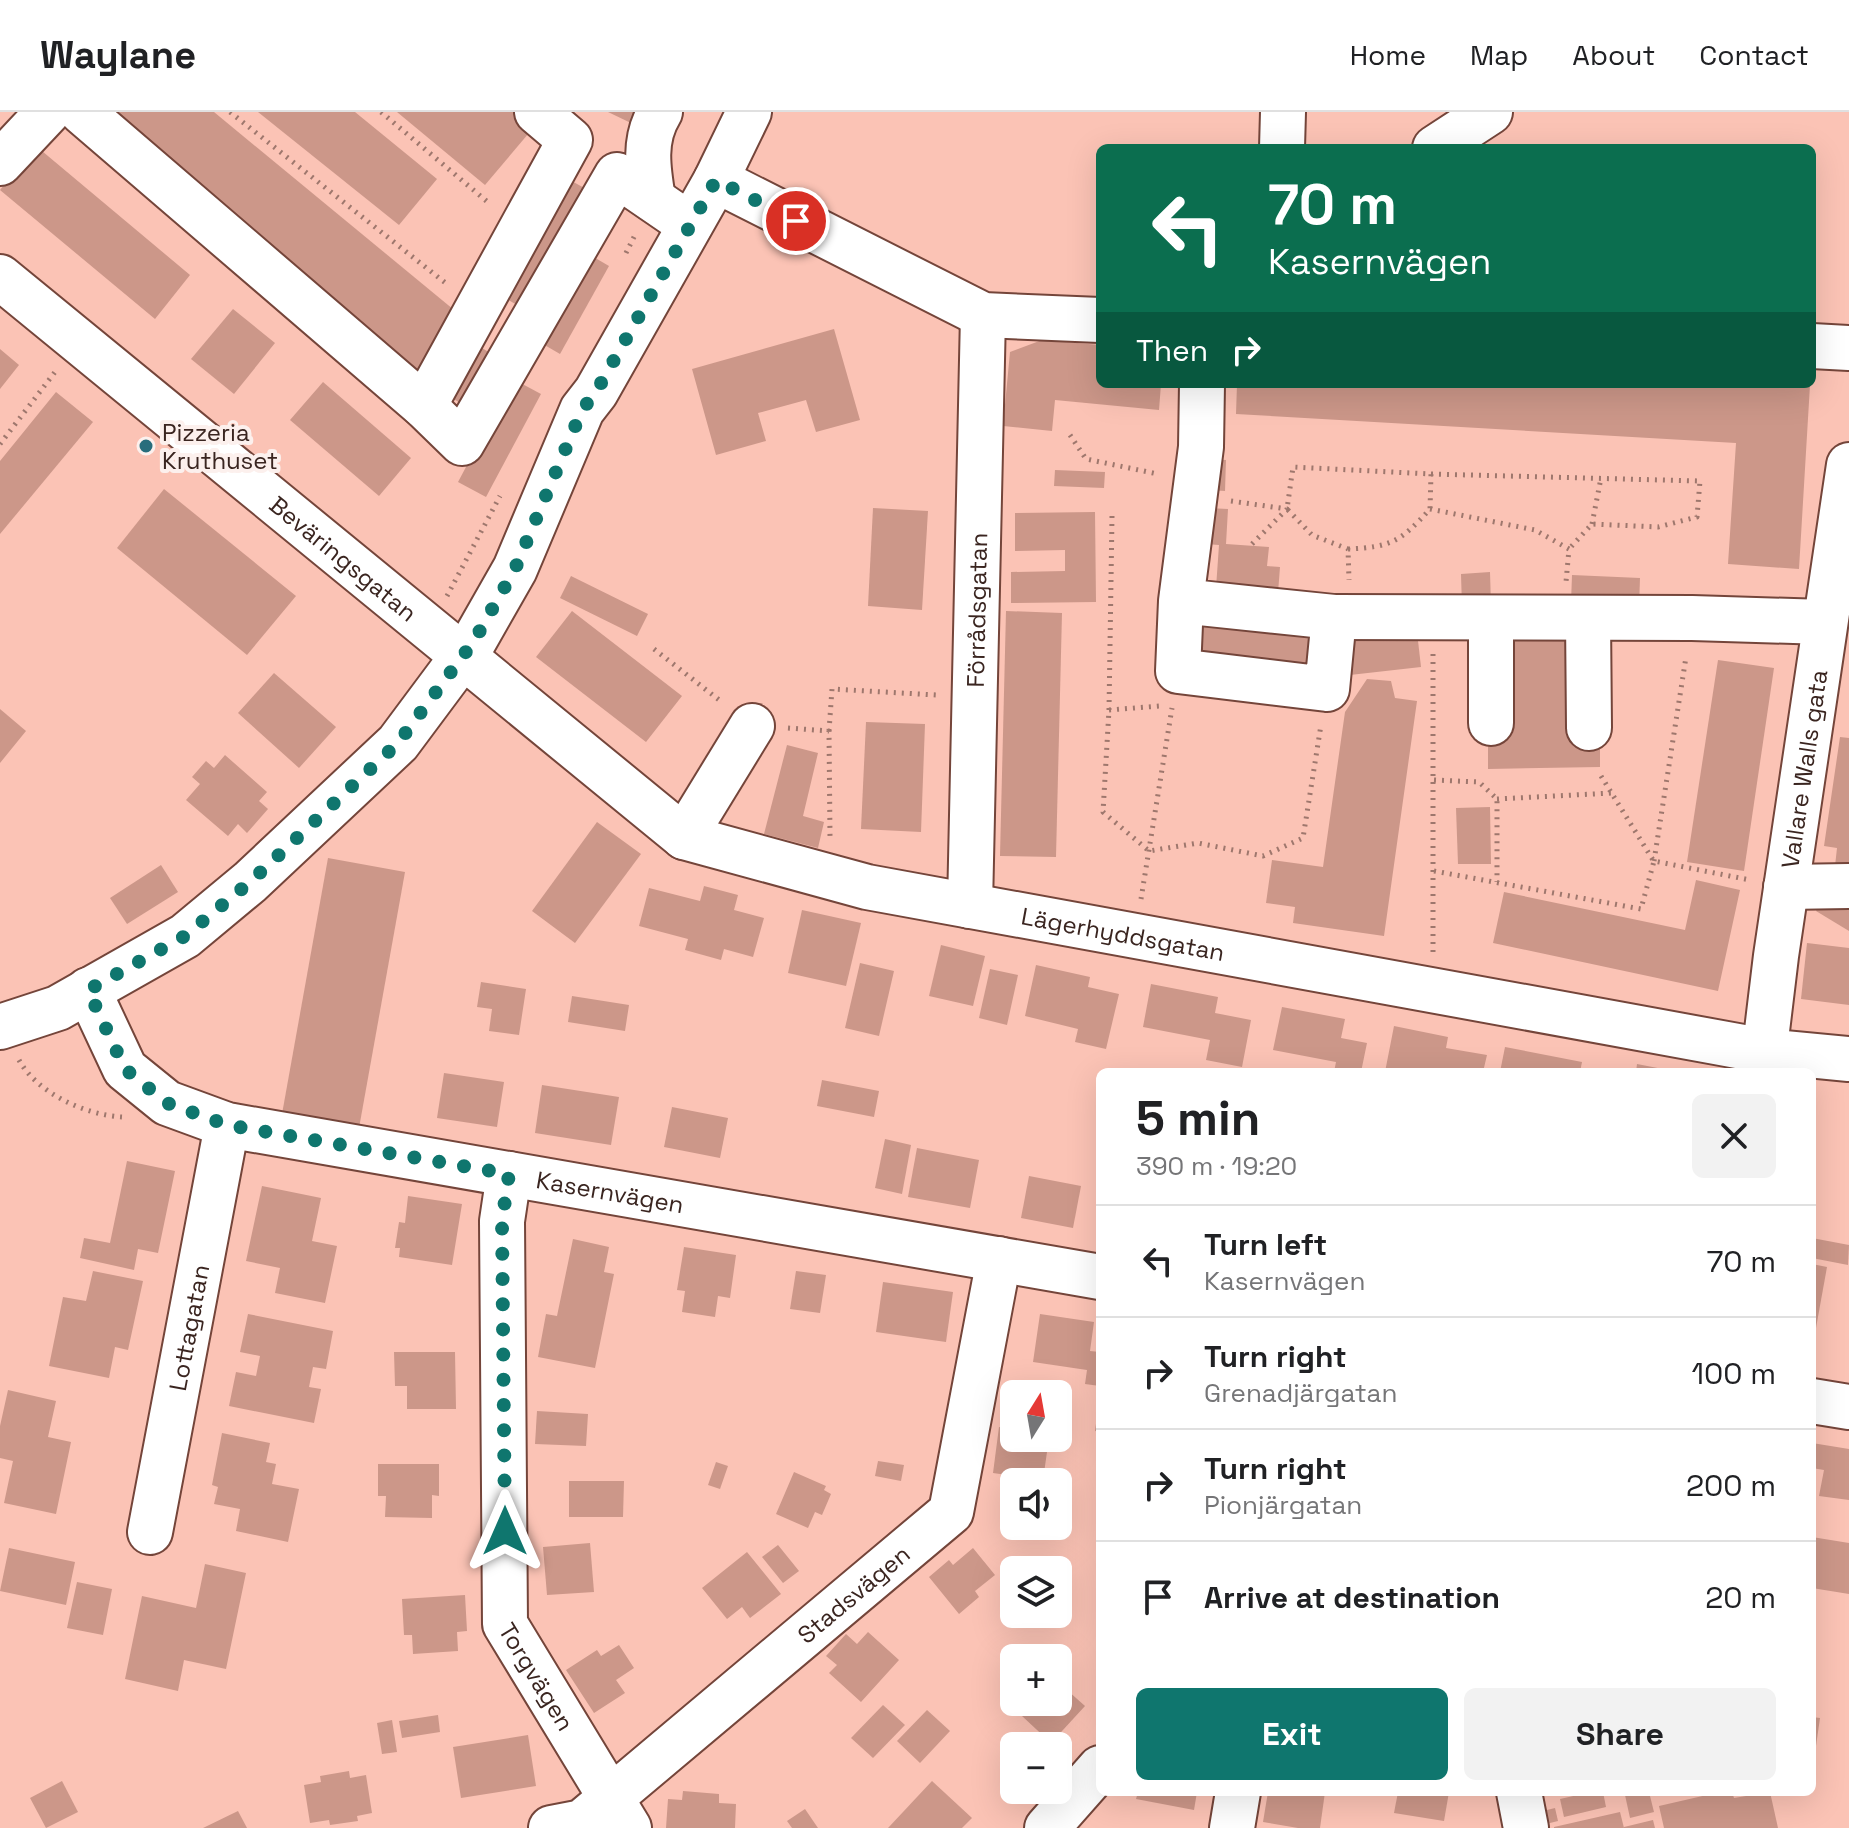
<!DOCTYPE html>
<html lang="en">
<head>
<meta charset="utf-8">
<style>
  :root { --surface:#fff; --page:#f2f2f2; --text:#202124; --muted:#757577; --line:#e0e0e0; --accent:#0f766e }
  body { margin:0; font-family:"Space Grotesk",sans-serif; background:var(--page); color:var(--text); height:100vh; display:flex; flex-direction:column; font-size:30px; white-space:nowrap }
  * { box-sizing:border-box; margin:0 }
  p { font-size:26px; color:var(--muted) }
  .icon { flex:none; width:44px; height:44px; fill:none; stroke:currentColor; stroke-width:2; stroke-linecap:round; stroke-linejoin:round }
  .map { position:relative; flex:1; overflow:hidden }
  .sheet { position:absolute; left:1096px; top:956px; width:720px; height:728px; display:flex; flex-direction:column; background:var(--surface); border-radius:12px; box-shadow:0 8px 32px #0002 }
  .sheet>* { flex:none }
  .banner { position:absolute; left:1096px; top:32px; width:720px; height:244px; border-radius:12px; box-shadow:0 8px 32px #0002; background:#0b6e4f; color:#fff; overflow:hidden }
  .needle { width:52px; rotate:11deg }
  .tools { position:absolute; left:1000px; top:1268px; display:grid; gap:16px }
  .tools a { display:grid; place-items:center; width:72px; height:72px; border-radius:12px; background:var(--surface); box-shadow:0 8px 32px #0002; font-size:40px }
  .pin { position:absolute; display:grid; place-items:center; width:68px; height:68px; color:#fff; margin:-34px; border:4px solid #fff; border-radius:50%; box-shadow:0 2px 8px #0007 }
  .me { position:absolute; width:88px; margin:-44px; rotate:0deg; stroke-linejoin:round; filter:drop-shadow(0 0 6px #0008) }
  .turn { display:flex; align-items:center; gap:28px; height:168px; padding:0 40px; font-size:36px }
  .turn .icon { width:104px; height:104px; stroke-width:2.5 }
  .turn b { display:block; font-size:56px; line-height:68px }
  .then { display:flex; align-items:center; height:76px; padding:0 40px; background:#0003; gap:16px; font-size:30px }
  .round { display:grid; place-items:center; flex:none; width:84px; height:84px; border-radius:12px; background:var(--page) }
  .overview { display:flex; align-items:center; justify-content:space-between; height:136px; padding:0 40px }
  h1 { font-size:48px; font-weight:700; line-height:60px }
  .button { display:flex; gap:16px; margin-top:auto; padding:16px 40px }
  .button a { flex:1; height:92px; border-radius:12px; background:var(--accent); color:#fff; font-size:32px; font-weight:700; line-height:92px; text-align:center }
  .button a+a { background:var(--page); color:var(--text) }
  ul { padding:0; list-style:none }
  li { display:flex; align-items:center; gap:24px; height:112px; padding:0 40px; border-top:2px solid var(--line) }
  li div { flex:1 }
  li b { display:block; font-size:30px }
  li em { font-style:normal }
  header { display:flex; align-items:center; gap:48px; box-sizing:border-box; height:112px; padding:0 40px; background:var(--surface); border-bottom:2px solid var(--line) }
  header strong { font-size:38px }
  nav { display:flex; gap:44px; margin-inline-start:auto; font-size:28px }
  .map>svg:first-child { display:block }
</style>
</head>
<body>
<header>
<strong>Waylane</strong>
<nav><a>Home</a><a>Map</a><a>About</a><a>Contact</a></nav>
</header>
<div class="map">
<svg width="1849" height="1716" viewBox="0 0 1849 1716">
  <rect width="100%" height="100%" fill="#fbc3b5"/>
  <g fill="#cc9789">
    <polygon points="95,0 214,0 465,207 418,265"/>
    <polygon points="258,0 355,0 437,67 399,113"/>
    <polygon points="397,0 516,0 534,15 485,73"/>
    <polygon points="608,0 638,0 633,12"/>
    <polygon points="36,34 190,163 155,207 0,78"/>
    <polygon points="568,67 597,83 529,200 500,183"/>
    <polygon points="585,140 609,154 560,242 536,228"/>
    <polygon points="233,197 275,231 234,282 191,247"/>
    <polygon points="834,217 860,308 816,320 806,288 758,301 766,329 716,343 692,257"/>
    <polygon points="1042,228 1100,233 1100,272 1161,272 1159,298 1055,288 1052,319 1003,314 1010,240"/>
    <polygon points="474,231 503,249 473,299 444,281"/>
    <polygon points="0,237 19,253 0,277"/>
    <polygon points="513,267 541,282 486,385 458,370"/>
    <polygon points="323,270 411,346 379,384 290,308"/>
    <polygon points="1237,272 1810,273 1799,457 1728,452 1736,331 1236,302"/>
    <polygon points="56,280 93,310 0,422 0,349"/>
    <polygon points="1210,347 1226,348 1225,379 1209,378"/>
    <polygon points="1055,358 1105,360 1104,376 1054,374"/>
    <polygon points="164,377 296,484 247,543 117,436"/>
    <polygon points="873,396 928,399 922,498 868,494"/>
    <polygon points="1208,396 1228,397 1226,432 1269,435 1267,454 1280,455 1278,481 1216,476 1219,433 1206,432"/>
    <polygon points="1095,400 1096,490 1011,491 1011,460 1065,459 1065,438 1015,439 1015,401"/>
    <polygon points="1490,460 1491,494 1462,495 1461,462"/>
    <polygon points="1572,463 1640,466 1639,495 1571,491"/>
    <polygon points="571,464 648,502 637,524 560,486"/>
    <polygon points="572,499 682,584 646,630 536,545"/>
    <polygon points="1006,499 1062,501 1056,745 1000,744"/>
    <polygon points="1197,504 1318,521 1313,554 1192,537"/>
    <polygon points="1512,512 1565,512 1567,626 1600,626 1600,655 1488,657 1488,621 1513,620"/>
    <polygon points="1417,520 1421,555 1341,564 1337,529"/>
    <polygon points="1718,548 1774,556 1744,759 1687,750"/>
    <polygon points="274,561 336,615 299,656 238,601"/>
    <polygon points="1367,567 1391,569 1395,586 1417,589 1384,824 1293,811 1295,795 1266,791 1272,748 1323,755 1345,600"/>
    <polygon points="0,597 26,619 0,651"/>
    <polygon points="866,610 925,612 921,720 861,717"/>
    <polygon points="1840,625 1849,626 1849,756 1835,754 1837,736 1824,734"/>
    <polygon points="787,633 818,641 803,704 824,710 818,736 764,722"/>
    <polygon points="225,643 267,680 259,689 268,697 247,721 238,712 228,724 186,688 200,672 192,665 206,649 214,656"/>
    <polygon points="1490,695 1491,752 1458,752 1456,696"/>
    <polygon points="597,710 641,742 575,831 532,799"/>
    <polygon points="328,746 405,760 359,1016 282,1002"/>
    <polygon points="161,753 178,780 127,812 110,786"/>
    <polygon points="1696,768 1740,778 1718,879 1493,831 1504,780 1685,818"/>
    <polygon points="704,774 738,783 734,798 764,806 753,845 724,837 721,848 685,838 688,827 639,814 649,776 700,789"/>
    <polygon points="1826,782 1849,796 1849,819 1816,799"/>
    <polygon points="802,798 861,811 846,874 788,861"/>
    <polygon points="1807,831 1849,836 1849,893 1801,887"/>
    <polygon points="941,833 985,844 973,894 929,884"/>
    <polygon points="860,851 894,859 879,924 845,916"/>
    <polygon points="1036,853 1090,865 1088,875 1119,882 1106,937 1075,930 1078,917 1025,904"/>
    <polygon points="990,857 1018,863 1007,913 979,906"/>
    <polygon points="481,870 526,877 519,923 489,919 492,897 477,895"/>
    <polygon points="1151,872 1218,885 1215,901 1251,908 1242,955 1206,948 1210,928 1143,915"/>
    <polygon points="572,884 629,893 625,919 568,910"/>
    <polygon points="1282,895 1345,907 1341,926 1367,931 1361,960 1334,960 1336,950 1273,938"/>
    <polygon points="1394,914 1448,925 1446,936 1487,943 1483,960 1385,960"/>
    <polygon points="1505,935 1582,950 1580,960 1500,960"/>
    <polygon points="1637,952 1673,959 1672,960 1636,960"/>
    <polygon points="444,961 504,970 497,1015 437,1006"/>
    <polygon points="822,968 879,979 874,1005 817,994"/>
    <polygon points="542,973 619,985 611,1033 535,1021"/>
    <polygon points="672,995 728,1006 720,1046 664,1035"/>
    <polygon points="885,1027 911,1033 902,1082 875,1076"/>
    <polygon points="917,1036 979,1048 970,1096 908,1085"/>
    <polygon points="127,1049 175,1059 158,1141 138,1137 134,1158 80,1146 84,1126 110,1131"/>
    <polygon points="1029,1064 1081,1074 1073,1116 1021,1106"/>
    <polygon points="262,1074 321,1086 312,1129 337,1134 325,1191 275,1181 280,1156 246,1149"/>
    <polygon points="408,1084 462,1092 452,1153 399,1145 400,1136 395,1136 399,1110 405,1111"/>
    <polygon points="1812,1126 1849,1133 1848,1153 1812,1146"/>
    <polygon points="573,1127 609,1135 604,1160 614,1162 595,1256 538,1245 546,1202 557,1204"/>
    <polygon points="684,1135 736,1143 730,1186 718,1184 715,1205 682,1200 685,1179 677,1178"/>
    <polygon points="1812,1152 1827,1155 1814,1227 1812,1227"/>
    <polygon points="93,1159 143,1169 128,1238 115,1235 109,1266 49,1254 63,1185 86,1189"/>
    <polygon points="796,1159 826,1163 820,1201 790,1197"/>
    <polygon points="883,1170 953,1180 946,1230 876,1220"/>
    <polygon points="248,1202 333,1219 326,1257 313,1255 309,1275 321,1277 314,1311 229,1294 236,1260 256,1264 260,1244 240,1240"/>
    <polygon points="1040,1202 1094,1210 1090,1239 1100,1240 1100,1274 1085,1272 1087,1258 1033,1250"/>
    <polygon points="394,1240 455,1240 456,1297 407,1297 407,1274 395,1274"/>
    <polygon points="8,1278 56,1289 48,1325 71,1330 56,1402 4,1391 13,1349 0,1346 0,1314"/>
    <polygon points="1098,1296 1100,1297 1100,1320 1095,1319"/>
    <polygon points="537,1299 588,1302 586,1334 535,1332"/>
    <polygon points="999,1315 1014,1317 1014,1326 1049,1326 1043,1368 993,1361"/>
    <polygon points="222,1321 270,1331 266,1350 276,1352 272,1372 299,1377 288,1430 236,1419 240,1397 214,1392 218,1375 212,1373"/>
    <polygon points="1812,1331 1849,1337 1849,1388 1819,1384 1824,1358 1812,1356"/>
    <polygon points="878,1349 904,1353 901,1369 875,1364"/>
    <polygon points="716,1350 728,1354 720,1377 708,1373"/>
    <polygon points="378,1352 439,1352 439,1384 432,1383 432,1406 385,1405 386,1384 378,1384"/>
    <polygon points="794,1360 826,1374 824,1378 831,1382 822,1403 815,1400 808,1416 776,1402"/>
    <polygon points="569,1369 624,1369 623,1405 569,1405"/>
    <polygon points="1812,1425 1849,1431 1849,1482 1812,1476"/>
    <polygon points="590,1431 594,1480 547,1483 543,1435"/>
    <polygon points="778,1433 799,1459 783,1471 762,1445"/>
    <polygon points="9,1436 75,1450 66,1493 0,1479"/>
    <polygon points="973,1436 995,1463 975,1479 979,1485 959,1502 929,1465 949,1448 953,1453"/>
    <polygon points="747,1440 781,1482 750,1506 742,1495 727,1507 702,1476"/>
    <polygon points="205,1452 246,1461 226,1557 184,1548 178,1579 125,1567 142,1484 196,1496"/>
    <polygon points="77,1470 112,1477 103,1523 67,1516"/>
    <polygon points="465,1483 467,1519 457,1520 458,1539 413,1542 412,1523 404,1523 402,1487"/>
    <polygon points="868,1520 899,1548 861,1590 829,1561 837,1553 826,1544 846,1522 857,1532"/>
    <polygon points="619,1533 634,1556 616,1568 625,1581 594,1601 566,1558 597,1538 601,1544"/>
    <polygon points="1058,1570 1085,1594 1051,1631 1022,1604 1032,1593 1028,1590 1058,1590"/>
    <polygon points="883,1593 905,1613 873,1646 851,1626"/>
    <polygon points="927,1598 950,1619 920,1651 897,1629"/>
    <polygon points="438,1603 440,1620 402,1626 399,1609"/>
    <polygon points="1812,1605 1820,1606 1814,1648 1812,1648"/>
    <polygon points="392,1608 397,1640 382,1642 377,1611"/>
    <polygon points="528,1623 536,1674 461,1686 453,1635"/>
    <polygon points="349,1659 350,1666 366,1663 372,1701 357,1704 358,1709 330,1713 329,1708 310,1711 304,1673 321,1670 320,1664"/>
    <polygon points="62,1669 78,1700 46,1716 30,1686"/>
    <polygon points="932,1669 972,1706 962,1716 888,1716"/>
    <polygon points="683,1679 719,1682 719,1691 736,1692 735,1716 666,1716 668,1687 682,1688"/>
    <polygon points="1138,1680 1197,1680 1194,1698 1136,1687"/>
    <polygon points="1268,1680 1325,1680 1320,1716 1298,1716 1263,1710"/>
    <polygon points="1398,1680 1449,1680 1444,1709 1394,1701"/>
    <polygon points="1591,1680 1603,1680 1606,1695 1564,1705 1560,1687"/>
    <polygon points="1638,1680 1649,1680 1654,1700 1630,1706 1625,1683"/>
    <polygon points="1720,1680 1732,1680 1734,1686 1770,1680 1778,1716 1664,1716 1659,1694"/>
    <polygon points="1555,1696 1558,1709 1538,1714 1535,1701"/>
    <polygon points="805,1697 818,1716 792,1716 787,1709"/>
    <polygon points="238,1699 247,1716 203,1716"/>
    <polygon points="1620,1700 1624,1716 1554,1716 1554,1715"/>
    <polygon points="1653,1708 1655,1716 1624,1716 1624,1715"/>
  </g>
  <g fill="none" stroke-linecap="round" stroke-linejoin="round">
    <defs>
      <g id="minor">
        <polyline points="82,0 424,294 462,331 617,63 690,113"/>
        <polyline points="1282,36 1283,0"/>
        <polyline points="1435,36 1490,0"/>
        <polyline points="0,51 48,0"/>
        <polyline points="716,68 983,203 1100,208"/>
        <path d="M653,87C648,57 643,27 660,0"/>
        <path id="s1" d="M0,165L684,725L867,775L1765,939L1849,947"/>
        <polyline points="1812,234 1849,236"/>
        <polyline points="424,294 570,28 537,0"/>
        <polyline points="1181,489 1334,505 1327,577 1178,559 1181,489 1201,335 1202,272"/>
        <polyline points="1334,505 1692,506 1825,510"/>
        <polyline points="1491,506 1491,611"/>
        <polyline points="1588,506 1589,616"/>
        <polyline points="684,725 752,614"/>
        <polyline points="1786,775 1849,774"/>
        <path id="s2" d="M970,794L983,203"/>
        <path id="s3" d="M88,878L125,957L167,991L227,1013L1100,1165"/>
        <polyline points="0,915 58,896 185,824 250,770 398,631 474,529 515,457 582,298 596,280 716,68 749,0"/>
        <path id="s4" d="M1762,960L1776,844L1849,353"/>
        <path id="s5" d="M509,1062L502,1109L505,1512L629,1716"/>
        <polyline points="1812,1289 1849,1295"/>
        <path id="s6" d="M150,1420L227,1013"/>
        <polyline points="1519,1680 1526,1716"/>
        <path id="s7" d="M551,1716L582,1710L951,1400L999,1147"/>
        <polyline points="1047,1716 1100,1656"/>
        <polyline points="1232,1716 1238,1680"/>
      </g>
    </defs>
    <use href="#minor" stroke="#74453a" stroke-width="48"/>
    <g stroke="#9e776d" stroke-width="5" stroke-dasharray="2 6" stroke-linecap="butt">
      <polyline points="230,0 448,173"/>
      <polyline points="381,0 490,92"/>
      <polyline points="626,141 636,121"/>
      <polyline points="1070,323 1086,347 1158,362"/>
      <polyline points="0,332 55,260"/>
      <polyline points="1431,362 1700,369 1697,405 1658,415 1592,412 1569,437"/>
      <polyline points="1231,389 1287,397 1250,434"/>
      <polyline points="1430,397 1535,418 1569,437 1566,470"/>
      <polyline points="1112,404 1109,598 1103,700 1149,739 1198,731 1263,744 1303,726 1321,613"/>
      <polyline points="1592,412 1601,366"/>
      <path d="M1348,437C1392,435 1401,429 1430,397L1431,362L1293,355L1287,397L1312,423L1348,437L1349,468"/>
      <polyline points="447,484 500,384"/>
      <polyline points="654,537 723,591"/>
      <polyline points="1109,598 1160,594"/>
      <polyline points="788,616 829,619 830,724"/>
      <polyline points="829,619 832,577 936,583"/>
      <polyline points="1601,664 1653,748"/>
      <polyline points="1434,668 1479,670 1497,687 1497,770"/>
      <polyline points="1497,687 1612,681"/>
      <polyline points="1654,749 1686,545"/>
      <polyline points="1434,759 1641,797 1654,749 1750,768"/>
      <polyline points="1141,787 1172,596"/>
      <polyline points="1433,840 1433,542"/>
      <path d="M19,948C37,981 85,1003 122,1005"/>
    </g>
    <use href="#minor" stroke="#fff" stroke-width="44"/>
  </g>
  <g fill="none" stroke-linecap="round" stroke-linejoin="round">
    <polyline stroke="#0f766e" stroke-width="14" stroke-dasharray="0 25.2" points="505,1419 502,1109 509,1062 227,1013 167,991 125,957 88,878 185,824 250,770 398,631 474,529 515,457 582,298 596,280 716,68 796,109"/>
  </g>
  <circle fill="#286d7c" stroke="#fcf0ed" stroke-width="3" cx="146" cy="334" r="8"/>
  <g text-anchor="middle" dominant-baseline="central" stroke-width="8" stroke-linejoin="round" paint-order="stroke">
    <g font-size="24" fill="#3a2520" stroke="#fcf0ed" text-anchor="start">
      <text x="162" y="320">Pizzeria<tspan x="162" dy="28">Kruthuset</tspan></text>
    </g>
    <g font-size="24" fill="#3a2520" stroke="#fcf0ed">
      <text stroke="none"><textPath href="#s1" startOffset="444">Beväringsgatan</textPath></text>
      <text stroke="none"><textPath href="#s2" startOffset="296">Förrådsgatan</textPath></text>
      <text stroke="none"><textPath href="#s4" startOffset="306">Vallare Walls gata</textPath></text>
      <text stroke="none"><textPath href="#s1" startOffset="1334">Lägerhyddsgatan</textPath></text>
      <text stroke="none"><textPath href="#s3" startOffset="594">Kasernvägen</textPath></text>
      <text stroke="none"><textPath href="#s6" startOffset="208">Lottagatan</textPath></text>
      <text stroke="none"><textPath href="#s7" startOffset="386">Stadsvägen</textPath></text>
      <text stroke="none"><textPath href="#s5" startOffset="512">Torgvägen</textPath></text>
    </g>
  </g>
</svg>
<div class="tools">
<a><svg class="needle" viewBox="-14 -14 28 28"><path d="M0-13l5 13h-10z" fill="#e53935"/><path d="M0 13l5-13h-10z" fill="#757577"/></svg></a>
<a><svg class="icon" aria-label="sound" viewBox="0 0 24 24"><path d="M4 9h4l5-4v14l-5-4H4zM17 9q2 3 0 6"/></svg></a>
<a><svg class="icon" aria-label="layers" viewBox="0 0 24 24"><path d="M12 4l9 5-9 5-9-5zM3 14l9 5 9-5"/></svg></a>
<a>+</a>
<a>−</a>
</div>
<div class="pin" style="left:796px;top:109px;background:#d93025"><svg class="icon" aria-label="arrive" viewBox="0 0 24 24"><path d="M6 21V4h12l-3 4 3 4H6"/></svg></div>
<svg class="me" style="left:505px;top:1419px" viewBox="-20 -20 40 40"><path d="M0-17L14 15 0 8-14 15z" fill="#0f766e" stroke="#fff" stroke-width="4"/></svg>
<div class="banner">
<div class="turn"><svg class="icon" aria-label="left" viewBox="0 0 24 24"><path d="M17 20v-9H6M10 6l-5 5 5 5"/></svg><div><b>70 m</b>Kasernvägen</div></div>
<div class="then">Then<svg class="icon" aria-label="right" viewBox="0 0 24 24"><path d="M7 20v-9h11M14 6l5 5-5 5"/></svg></div>
</div>
<section class="sheet">
<div class="overview"><div><h1>5 min</h1><p>390 m · 19:20</p></div><a class="round"><svg class="icon" aria-label="close" viewBox="0 0 24 24"><path d="M6 6l12 12M18 6L6 18"/></svg></a></div>
<ul>
<li><svg class="icon" aria-label="left" viewBox="0 0 24 24"><path d="M17 20v-9H6M10 6l-5 5 5 5"/></svg><div><b>Turn left</b><p>Kasernvägen</p></div><em>70 m</em></li>
<li><svg class="icon" aria-label="right" viewBox="0 0 24 24"><path d="M7 20v-9h11M14 6l5 5-5 5"/></svg><div><b>Turn right</b><p>Grenadjärgatan</p></div><em>100 m</em></li>
<li><svg class="icon" aria-label="right" viewBox="0 0 24 24"><path d="M7 20v-9h11M14 6l5 5-5 5"/></svg><div><b>Turn right</b><p>Pionjärgatan</p></div><em>200 m</em></li>
<li><svg class="icon" aria-label="arrive" viewBox="0 0 24 24"><path d="M6 21V4h12l-3 4 3 4H6"/></svg><div><b>Arrive at destination</b></div><em>20 m</em></li>
</ul>
<div class="button"><a>Exit</a><a>Share</a></div>
</section>
</div>
</body>
</html>
